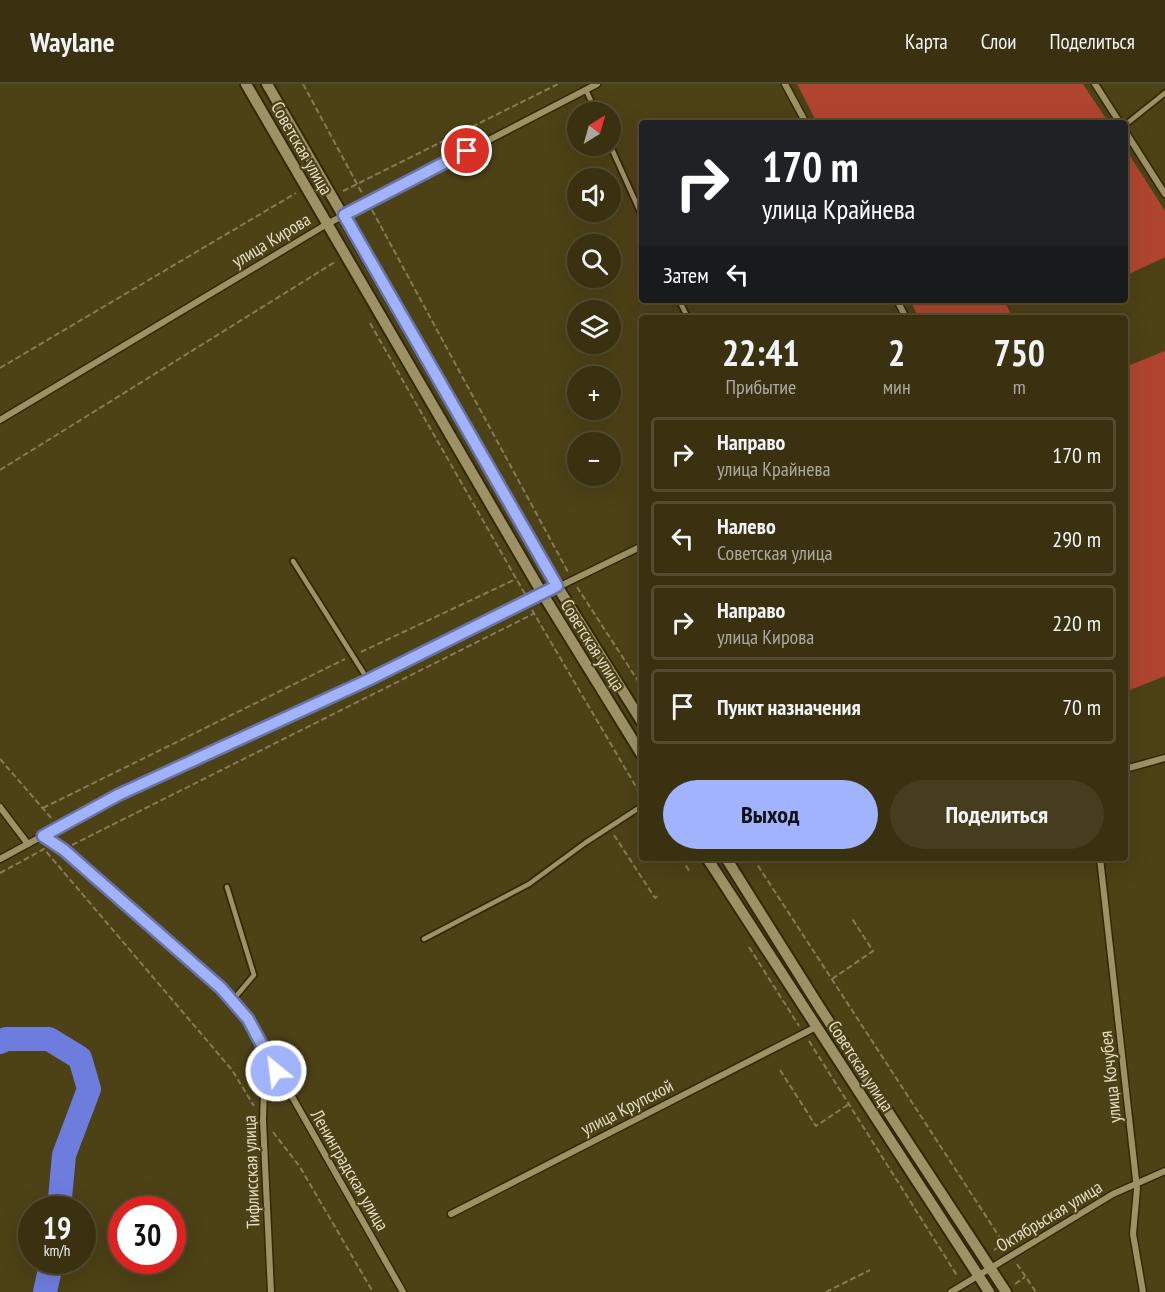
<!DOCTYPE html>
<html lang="ru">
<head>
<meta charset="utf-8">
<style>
  :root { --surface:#3a3110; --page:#453d1e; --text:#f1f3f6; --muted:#aba99f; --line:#544c30; --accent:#a1b3fd }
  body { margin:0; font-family:"PT Sans Narrow",sans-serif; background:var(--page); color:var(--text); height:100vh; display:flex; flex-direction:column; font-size:22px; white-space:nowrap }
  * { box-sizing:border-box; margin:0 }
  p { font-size:20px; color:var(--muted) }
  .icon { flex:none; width:33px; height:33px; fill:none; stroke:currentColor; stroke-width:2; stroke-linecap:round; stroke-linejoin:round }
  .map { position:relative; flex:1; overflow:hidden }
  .sheet { position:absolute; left:639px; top:231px; width:489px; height:546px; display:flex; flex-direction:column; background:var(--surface); border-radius:6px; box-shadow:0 6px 24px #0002,0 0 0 2px var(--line) }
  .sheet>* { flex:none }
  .guide { position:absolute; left:639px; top:36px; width:489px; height:183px; border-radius:6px; box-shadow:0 6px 24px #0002,0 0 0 2px var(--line); background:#202124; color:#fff; overflow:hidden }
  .needle { width:39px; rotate:37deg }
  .controls { position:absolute; left:567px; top:18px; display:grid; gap:12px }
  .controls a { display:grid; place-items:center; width:54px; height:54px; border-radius:50%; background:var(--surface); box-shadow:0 6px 24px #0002,0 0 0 2px var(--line); font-size:30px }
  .speed { position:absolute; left:18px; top:1112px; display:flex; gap:12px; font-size:30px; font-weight:700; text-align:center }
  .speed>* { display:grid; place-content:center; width:78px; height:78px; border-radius:50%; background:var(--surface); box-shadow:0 6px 24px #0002,0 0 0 2px var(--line); line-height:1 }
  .speed small { font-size:15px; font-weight:400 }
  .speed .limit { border:9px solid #d22; background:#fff; color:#111 }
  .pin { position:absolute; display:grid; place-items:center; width:51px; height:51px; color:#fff; margin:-26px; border:3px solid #fff; border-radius:50%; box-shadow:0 2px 6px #0007 }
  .me { position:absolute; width:66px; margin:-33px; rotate:331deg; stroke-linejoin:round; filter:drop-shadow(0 0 4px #0008) }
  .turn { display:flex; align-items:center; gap:21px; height:126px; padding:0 24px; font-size:27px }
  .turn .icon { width:78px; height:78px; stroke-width:2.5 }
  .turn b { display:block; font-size:42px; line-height:51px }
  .then { display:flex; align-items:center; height:57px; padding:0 24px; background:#0003; gap:12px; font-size:22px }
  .eta { display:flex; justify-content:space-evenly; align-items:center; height:102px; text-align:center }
  .eta b { font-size:36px; font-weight:700; line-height:42px }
  .cta { display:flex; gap:12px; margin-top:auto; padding:12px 24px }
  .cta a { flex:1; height:69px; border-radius:36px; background:var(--accent); color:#111; font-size:24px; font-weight:700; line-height:69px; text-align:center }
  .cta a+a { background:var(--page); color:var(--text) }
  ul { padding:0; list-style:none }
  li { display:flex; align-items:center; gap:18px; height:75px; margin:0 12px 9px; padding:0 12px; border:3px solid var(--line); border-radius:6px }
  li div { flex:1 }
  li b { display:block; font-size:22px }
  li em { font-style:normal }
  header { display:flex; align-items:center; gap:36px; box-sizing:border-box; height:84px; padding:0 30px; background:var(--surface); border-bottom:2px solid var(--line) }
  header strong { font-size:28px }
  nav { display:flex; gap:33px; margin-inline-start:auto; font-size:21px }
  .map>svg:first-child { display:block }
</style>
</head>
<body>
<header>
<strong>Waylane</strong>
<nav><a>Карта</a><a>Слои</a><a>Поделиться</a></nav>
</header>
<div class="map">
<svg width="1165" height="1208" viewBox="0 0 1165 1208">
  <rect width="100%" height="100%" fill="#4d4116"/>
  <g fill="#af452f">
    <polygon points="797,0 1083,0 1109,39 817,39"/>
    <polygon points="1125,64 1165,127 1165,173 1125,192"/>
    <polygon points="910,216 1004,216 1013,234 919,234"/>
    <polygon points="1165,267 1165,592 1125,608 1125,283"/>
  </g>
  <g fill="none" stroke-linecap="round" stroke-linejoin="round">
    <g stroke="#6c7dde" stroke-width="24">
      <polyline points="0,958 6,955 49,955 80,974 89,1005 64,1071 59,1125"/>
      <polyline points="45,1208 52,1176"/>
    </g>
    <defs>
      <g id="service">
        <polyline points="586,6 596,28"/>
        <polyline points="1125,41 1165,9"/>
        <polyline points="610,61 642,132"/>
        <polyline points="679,216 688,234"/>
        <polyline points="293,477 368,596"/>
        <polyline points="227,803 254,891 232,917"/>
        <polyline points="424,855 529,800 585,759 642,722"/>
      </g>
      <g id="minor">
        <polyline points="785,0 806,39"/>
        <polyline points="1095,0 1120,39"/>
        <polyline points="1125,47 1165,110"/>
        <polyline points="897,216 906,234"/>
        <polyline points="0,336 327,140 597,0"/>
        <polyline points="1125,685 1165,674"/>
        <polyline points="0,723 28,760"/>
        <polyline points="43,752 64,766 221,904 248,935 403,1208"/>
        <polyline points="1100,774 1137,1105 1133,1150 1143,1208"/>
        <polyline points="0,775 118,711 368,596 642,462"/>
        <polyline points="265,968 263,1037 271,1208"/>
        <polyline points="451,1130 816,943"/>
        <polyline points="951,1208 1113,1110 1165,1087"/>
      </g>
      <g id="tertiary">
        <polyline points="246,0 542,509 642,671"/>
        <polyline points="267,0 557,502 642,638"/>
        <polyline points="707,774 989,1208"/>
        <polyline points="726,774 820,924 1006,1208"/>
      </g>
    </defs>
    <use href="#service" stroke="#312807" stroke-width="8"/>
    <use href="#minor" stroke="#312807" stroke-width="9"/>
    <use href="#tertiary" stroke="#312807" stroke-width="14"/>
    <g stroke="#857b58" stroke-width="2" stroke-dasharray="6 3" stroke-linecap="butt">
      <polyline points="303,0 363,111"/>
      <polyline points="343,107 558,0"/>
      <polyline points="372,126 568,488"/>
      <polyline points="370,239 525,510"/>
      <polyline points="0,284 296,109"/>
      <polyline points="0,386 335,178"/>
      <polyline points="577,503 642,603"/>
      <polyline points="532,526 642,713"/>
      <polyline points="361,568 516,495"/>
      <polyline points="0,675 53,736"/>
      <polyline points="43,724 345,575"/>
      <polyline points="614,751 655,814 659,811"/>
      <polyline points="72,761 533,530"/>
      <polyline points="681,774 690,788"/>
      <polyline points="753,774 1006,1163"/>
      <polyline points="0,789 44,765 232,986 254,1022"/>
      <polyline points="749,863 799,942"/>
      <polyline points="832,895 873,867 851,833"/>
      <polyline points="809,957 958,1193"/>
      <polyline points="780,986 816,1042 849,1020"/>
      <polyline points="273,1048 300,1083 373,1208"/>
      <polyline points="994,1166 1004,1159"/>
      <polyline points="1017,1180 1036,1208"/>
      <polyline points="1015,1200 1025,1193"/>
      <polyline points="826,1208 870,1186"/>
    </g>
    <use href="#service" stroke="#9e9165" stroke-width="4.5"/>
    <use href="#minor" stroke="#9e9165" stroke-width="6"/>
    <use href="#tertiary" stroke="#9e9165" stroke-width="10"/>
  </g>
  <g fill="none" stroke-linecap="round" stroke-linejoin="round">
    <defs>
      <polyline id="route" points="276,987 248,935 221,904 64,766 43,752 118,711 368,596 557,502 344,131 467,67"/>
    </defs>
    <use href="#route" stroke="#6974a4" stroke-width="15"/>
    <use href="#route" stroke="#a1b3fd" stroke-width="10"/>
  </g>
  <g text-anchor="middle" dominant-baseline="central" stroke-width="4.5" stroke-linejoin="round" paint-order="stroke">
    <g font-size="18" fill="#e2dcc5" stroke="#4d4116">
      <text transform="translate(302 64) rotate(60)">Советская улица</text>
      <text transform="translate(271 156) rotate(-31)">улица Кирова</text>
      <text transform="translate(593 561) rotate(58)">Советская улица</text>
      <text transform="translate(861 982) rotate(57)">Советская улица</text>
      <text transform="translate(1110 993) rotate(-96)">улица Кочубея</text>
      <text transform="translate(627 1023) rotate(-27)">улица Крупской</text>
      <text transform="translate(350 1086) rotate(60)">Ленинградская улица</text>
      <text transform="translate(251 1088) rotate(-92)">Тифлисская улица</text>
      <text transform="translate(1049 1132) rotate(-31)">Октябрьская улица</text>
    </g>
  </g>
</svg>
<div class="controls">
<a><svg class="needle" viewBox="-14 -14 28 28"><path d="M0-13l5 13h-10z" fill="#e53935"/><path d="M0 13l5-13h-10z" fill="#aba99f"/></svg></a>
<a><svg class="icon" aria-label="sound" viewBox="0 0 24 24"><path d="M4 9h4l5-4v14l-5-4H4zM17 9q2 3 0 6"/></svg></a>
<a><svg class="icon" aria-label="search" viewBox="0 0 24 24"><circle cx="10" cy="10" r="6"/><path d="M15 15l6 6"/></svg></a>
<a><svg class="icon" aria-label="layers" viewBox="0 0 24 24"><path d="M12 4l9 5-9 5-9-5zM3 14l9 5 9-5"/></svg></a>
<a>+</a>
<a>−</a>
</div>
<div class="speed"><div>19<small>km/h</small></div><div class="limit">30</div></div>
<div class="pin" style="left:467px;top:67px;background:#d93025"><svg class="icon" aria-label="arrive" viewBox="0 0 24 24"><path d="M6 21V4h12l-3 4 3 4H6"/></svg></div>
<svg class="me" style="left:276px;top:987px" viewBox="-20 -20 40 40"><circle r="17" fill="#a1b3fd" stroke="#fff" stroke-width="3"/><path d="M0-11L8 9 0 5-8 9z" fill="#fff"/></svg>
<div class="guide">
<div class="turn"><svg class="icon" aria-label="right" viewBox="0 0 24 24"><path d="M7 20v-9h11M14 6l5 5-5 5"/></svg><div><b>170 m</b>улица Крайнева</div></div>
<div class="then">Затем<svg class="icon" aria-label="left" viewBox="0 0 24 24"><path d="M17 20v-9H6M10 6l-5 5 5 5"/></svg></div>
</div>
<section class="sheet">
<div class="eta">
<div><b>22:41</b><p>Прибытие</p></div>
<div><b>2</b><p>мин</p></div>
<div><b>750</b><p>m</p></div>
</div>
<ul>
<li><svg class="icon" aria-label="right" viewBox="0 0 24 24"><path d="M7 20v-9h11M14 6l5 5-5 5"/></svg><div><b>Направо</b><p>улица Крайнева</p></div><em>170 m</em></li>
<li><svg class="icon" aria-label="left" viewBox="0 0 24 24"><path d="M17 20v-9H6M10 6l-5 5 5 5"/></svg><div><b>Налево</b><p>Советская улица</p></div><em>290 m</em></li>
<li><svg class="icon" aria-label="right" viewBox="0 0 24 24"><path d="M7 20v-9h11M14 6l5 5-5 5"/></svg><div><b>Направо</b><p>улица Кирова</p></div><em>220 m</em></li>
<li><svg class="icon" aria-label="arrive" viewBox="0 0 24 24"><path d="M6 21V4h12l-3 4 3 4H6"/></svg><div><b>Пункт назначения</b></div><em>70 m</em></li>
</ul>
<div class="cta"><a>Выход</a><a>Поделиться</a></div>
</section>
</div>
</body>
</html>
